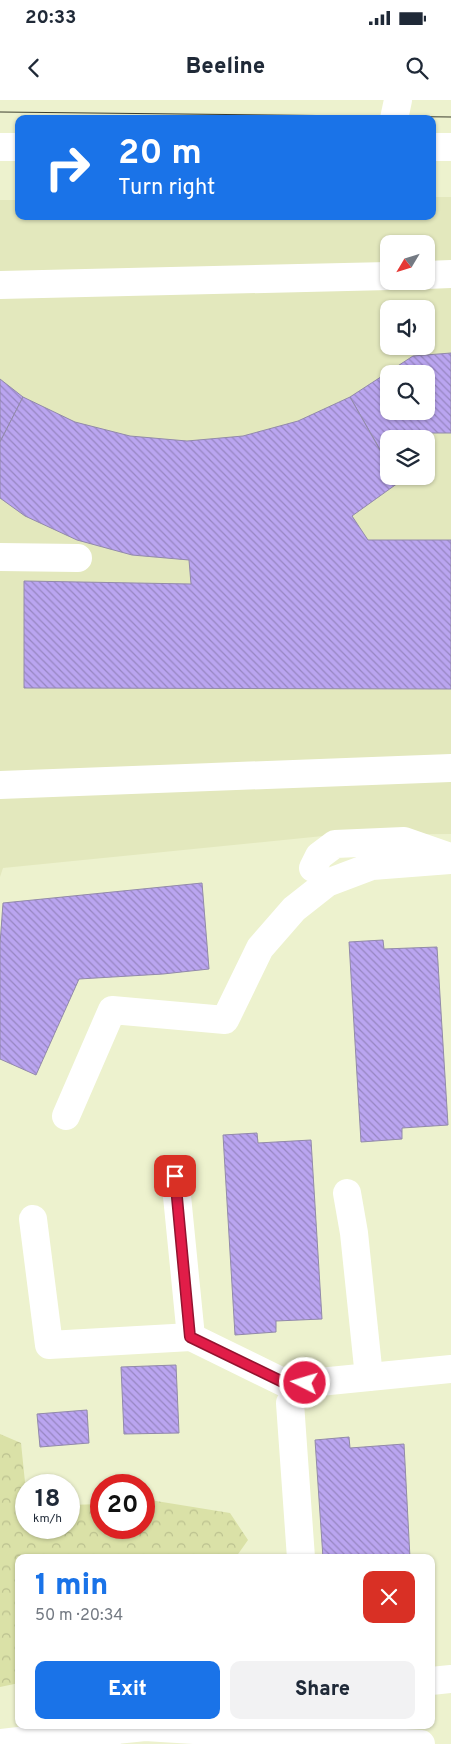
<!DOCTYPE html>
<html lang="en">
<head>
<meta charset="utf-8">
<style>
  :root { --surface:#fff; --page:#f2f2f3; --text:#1f2937; --muted:#747a83; --accent:#1a73e8 }
  body { margin:0; font-family:Overpass,sans-serif; background:var(--page); color:var(--text); height:100vh; display:flex; flex-direction:column; font-size:19px; white-space:nowrap }
  * { box-sizing:border-box; margin:0 }
  p { font-size:16px; color:var(--muted) }
  .icon { flex:none; width:28px; height:28px; fill:none; stroke:currentColor; stroke-width:2; stroke-linecap:round; stroke-linejoin:round }
  .map { position:relative; flex:1; overflow:hidden }
  .details { position:absolute; left:15px; top:1454px; width:420px; height:175px; display:flex; flex-direction:column; background:var(--surface); border-radius:10px; box-shadow:0 1px 4px #0004 }
  .details>* { flex:none }
  .guide { position:absolute; left:15px; top:15px; width:421px; height:105px; border-radius:10px; box-shadow:0 1px 4px #0004; background:#1a73e8; color:#fff; overflow:hidden }
  .needle { width:32px; rotate:232deg }
  .fabs { position:absolute; left:380px; top:135px; display:grid; gap:10px }
  .fabs a { display:grid; place-items:center; width:55px; height:55px; border-radius:10px; background:var(--surface); box-shadow:0 1px 4px #0004; font-size:25px }
  .speed { position:absolute; left:15px; top:1374px; display:flex; gap:10px; font-size:25px; font-weight:700; text-align:center }
  .speed>* { display:grid; place-content:center; width:65px; height:65px; border-radius:50%; background:var(--surface); box-shadow:0 1px 4px #0004; line-height:1 }
  .speed small { font-size:12px; font-weight:400 }
  .speed .limit { border:8px solid #d22; background:#fff; color:#111 }
  .pin { position:absolute; display:grid; place-items:center; width:42px; height:42px; color:#fff; margin:-21px; border-radius:10px; box-shadow:0 2px 8px #0006 }
  .me { position:absolute; width:55px; margin:-28px; rotate:275deg; stroke-linejoin:round; filter:drop-shadow(0 0 4px #0008) }
  .turn { display:flex; align-items:center; gap:18px; height:105px; padding:0 20px; font-size:22px }
  .turn .icon { width:65px; height:65px; stroke-width:2.5 }
  .turn b { display:block; font-size:35px; line-height:42px }
  .round { display:grid; place-items:center; flex:none; width:52px; height:52px; border-radius:10px; background:var(--page) }
  .headline { display:flex; align-items:center; justify-content:space-between; height:85px; padding:0 20px }
  h1 { font-size:30px; font-weight:800; line-height:38px; color:var(--accent) }
  .cta { display:flex; gap:10px; margin-top:auto; padding:10px 20px }
  .cta a { flex:1; height:58px; border-radius:10px; background:var(--accent); color:#fff; font-size:20px; font-weight:800; line-height:58px; text-align:center }
  .cta a+a { background:var(--page); color:var(--text) }
  .status { display:flex; justify-content:space-between; align-items:center; height:35px; padding:0 25px; background:var(--surface); direction:ltr }
  .status svg { height:14px; fill:currentColor }
  header { display:flex; justify-content:space-between; align-items:center; height:65px; padding:0 20px; background:var(--surface); font-size:22px; font-weight:800 }
  .map>svg:first-child { display:block }
</style>
</head>
<body>
<div class="status"><b>20:33</b><svg viewBox="0 0 49 12"><path d="M0 12V9h3v3zM5 12V6h3v6zM10 12V3h3v9zM15 12V0h3v12zM26 1h20v11H26zM47 4h2v5h-2z"/></svg></div>
<header><svg class="icon" aria-label="back" viewBox="0 0 24 24"><path d="M15 5l-7 7 7 7"/></svg>Beeline<svg class="icon" aria-label="search" viewBox="0 0 24 24"><circle cx="10" cy="10" r="6"/><path d="M15 15l6 6"/></svg></header>
<div class="map">
<svg width="451" height="1644" viewBox="0 0 451 1644">
  <defs>
    <pattern id="forest-crowns" width="20" height="18" patternUnits="userSpaceOnUse" patternTransform="scale(1.25)"><rect width="20" height="18" fill="#dae1a7"/><path d="M2 6a3 3 0 1 1 6 0M12 15a3 3 0 1 1 6 0" fill="none" stroke="#bbc18f"/></pattern>
    <pattern id="building-back-hatch" width="6" height="6" patternUnits="userSpaceOnUse" patternTransform="scale(1.25)"><rect width="6" height="6" fill="#baa5f0"/><path d="M-1 5l2 2M0 0l6 6M5-1l2 2" fill="none" stroke="#9786c1"/></pattern>
  </defs>
  <rect width="100%" height="100%" fill="#edf2ce"/>
  <path fill="#e3e8bd" fill-rule="evenodd" d="M433,97H451V734L333,735L3,768L0,777V100H19V116H432ZM389,144H426V181H389ZM389,209H426V246H389ZM389,274H426V311H389ZM389,339H426V376H389Z"/>
  <polygon fill="url(#forest-crowns)" points="0,1334 21,1343 26,1392 26,1428 69,1428 69,1405 101,1404 101,1428 144,1428 144,1402 156,1401 230,1413 248,1440 236,1457 19,1458 19,1583 0,1587"/>
  <g fill="url(#building-back-hatch)" stroke="#928aaa" fill-rule="evenodd">
    <path d="M451,253V333H431L422,339H389V359L386,360L350,297L413,256ZM389,274H426V311H389Z"/>
    <polygon points="0,279 23,297 0,342"/>
    <polygon points="23,297 75,322 130,336 187,341 243,336 298,321 350,297 389,366 389,376 394,376 398,383 352,416 368,440 451,440 451,589 24,588 24,481 191,484 189,460 132,455 77,440 25,416 0,398 0,342"/>
    <polygon points="202,783 209,869 163,874 79,879 36,975 0,959 0,844 3,803"/>
    <polygon points="383,840 384,849 437,847 448,1025 402,1028 402,1039 361,1042 349,842"/>
    <polygon points="257,1033 258,1043 311,1040 322,1219 276,1221 276,1232 235,1235 223,1035"/>
    <polygon points="176,1265 179,1333 124,1334 121,1267"/>
    <polygon points="87,1310 89,1343 40,1347 37,1314"/>
    <polygon points="349,1337 350,1348 404,1344 410,1458 323,1458 315,1340"/>
  </g>
  <g fill="none" stroke-linecap="round" stroke-linejoin="round">
    <g stroke="#fff" stroke-width="28">
      <polyline points="394,19 398,0"/>
      <polyline points="426,175 451,174"/>
      <polyline points="0,185 389,176"/>
      <polyline points="0,457 78,458"/>
      <polyline points="0,685 451,668"/>
      <polyline points="313,768 319,756 335,744 404,741 447,756"/>
      <polyline points="66,1016 112,910 225,920 260,848 294,809 327,783 372,766 451,760"/>
      <polyline points="175,1076 191,1237 289,1285 451,1269"/>
      <polyline points="347,1093 354,1133 369,1277"/>
      <polyline points="33,1119 49,1245 191,1237"/>
      <polyline points="290,1303 301,1458"/>
      <polyline points="431,1581 451,1579"/>
      <polyline points="0,1643 107,1631"/>
      <polyline points="107,1644 107,1631 145,1627 421,1644"/>
    </g>
    <g stroke="#fff" stroke-width="28">
      <polyline points="0,47 19,47"/>
      <polyline points="432,47 451,47"/>
    </g>
    <polyline stroke="#3d3f2f" stroke-width="1" points="0,12 451,17"/>
  </g>
  <g fill="none" stroke-linecap="round" stroke-linejoin="round">
    <defs>
      <polyline id="route" points="175,1076 190,1237 289,1285 305,1283"/>
    </defs>
    <use href="#route" stroke="#92132f" stroke-width="12"/>
    <use href="#route" stroke="#e11d48" stroke-width="9"/>
  </g>
</svg>
<div class="fabs">
<a><svg class="needle" viewBox="-14 -14 28 28"><path d="M0-13l5 13h-10z" fill="#e53935"/><path d="M0 13l5-13h-10z" fill="#747a83"/></svg></a>
<a><svg class="icon" aria-label="sound" viewBox="0 0 24 24"><path d="M4 9h4l5-4v14l-5-4H4zM17 9q2 3 0 6"/></svg></a>
<a><svg class="icon" aria-label="search" viewBox="0 0 24 24"><circle cx="10" cy="10" r="6"/><path d="M15 15l6 6"/></svg></a>
<a><svg class="icon" aria-label="layers" viewBox="0 0 24 24"><path d="M12 4l9 5-9 5-9-5zM3 14l9 5 9-5"/></svg></a>
</div>
<div class="speed"><div>18<small>km/h</small></div><div class="limit">20</div></div>
<div class="pin" style="left:175px;top:1076px;background:#d93025"><svg class="icon" aria-label="arrive" viewBox="0 0 24 24"><path d="M6 21V4h12l-3 4 3 4H6"/></svg></div>
<svg class="me" style="left:305px;top:1283px" viewBox="-20 -20 40 40"><circle r="17" fill="#e11d48" stroke="#fff" stroke-width="3"/><path d="M0-11L8 9 0 5-8 9z" fill="#fff"/></svg>
<div class="guide">
<div class="turn"><svg class="icon" aria-label="right" viewBox="0 0 24 24"><path d="M7 20v-9h11M14 6l5 5-5 5"/></svg><div><b>20 m</b>Turn right</div></div>
</div>
<section class="details">
<div class="headline"><div><h1>1 min</h1><p>50 m · 20:34</p></div><a class="round" style="background:#d93025;color:#fff"><svg class="icon" aria-label="close" viewBox="0 0 24 24"><path d="M6 6l12 12M18 6L6 18"/></svg></a></div>
<div class="cta"><a>Exit</a><a>Share</a></div>
</section>
</div>
</body>
</html>
